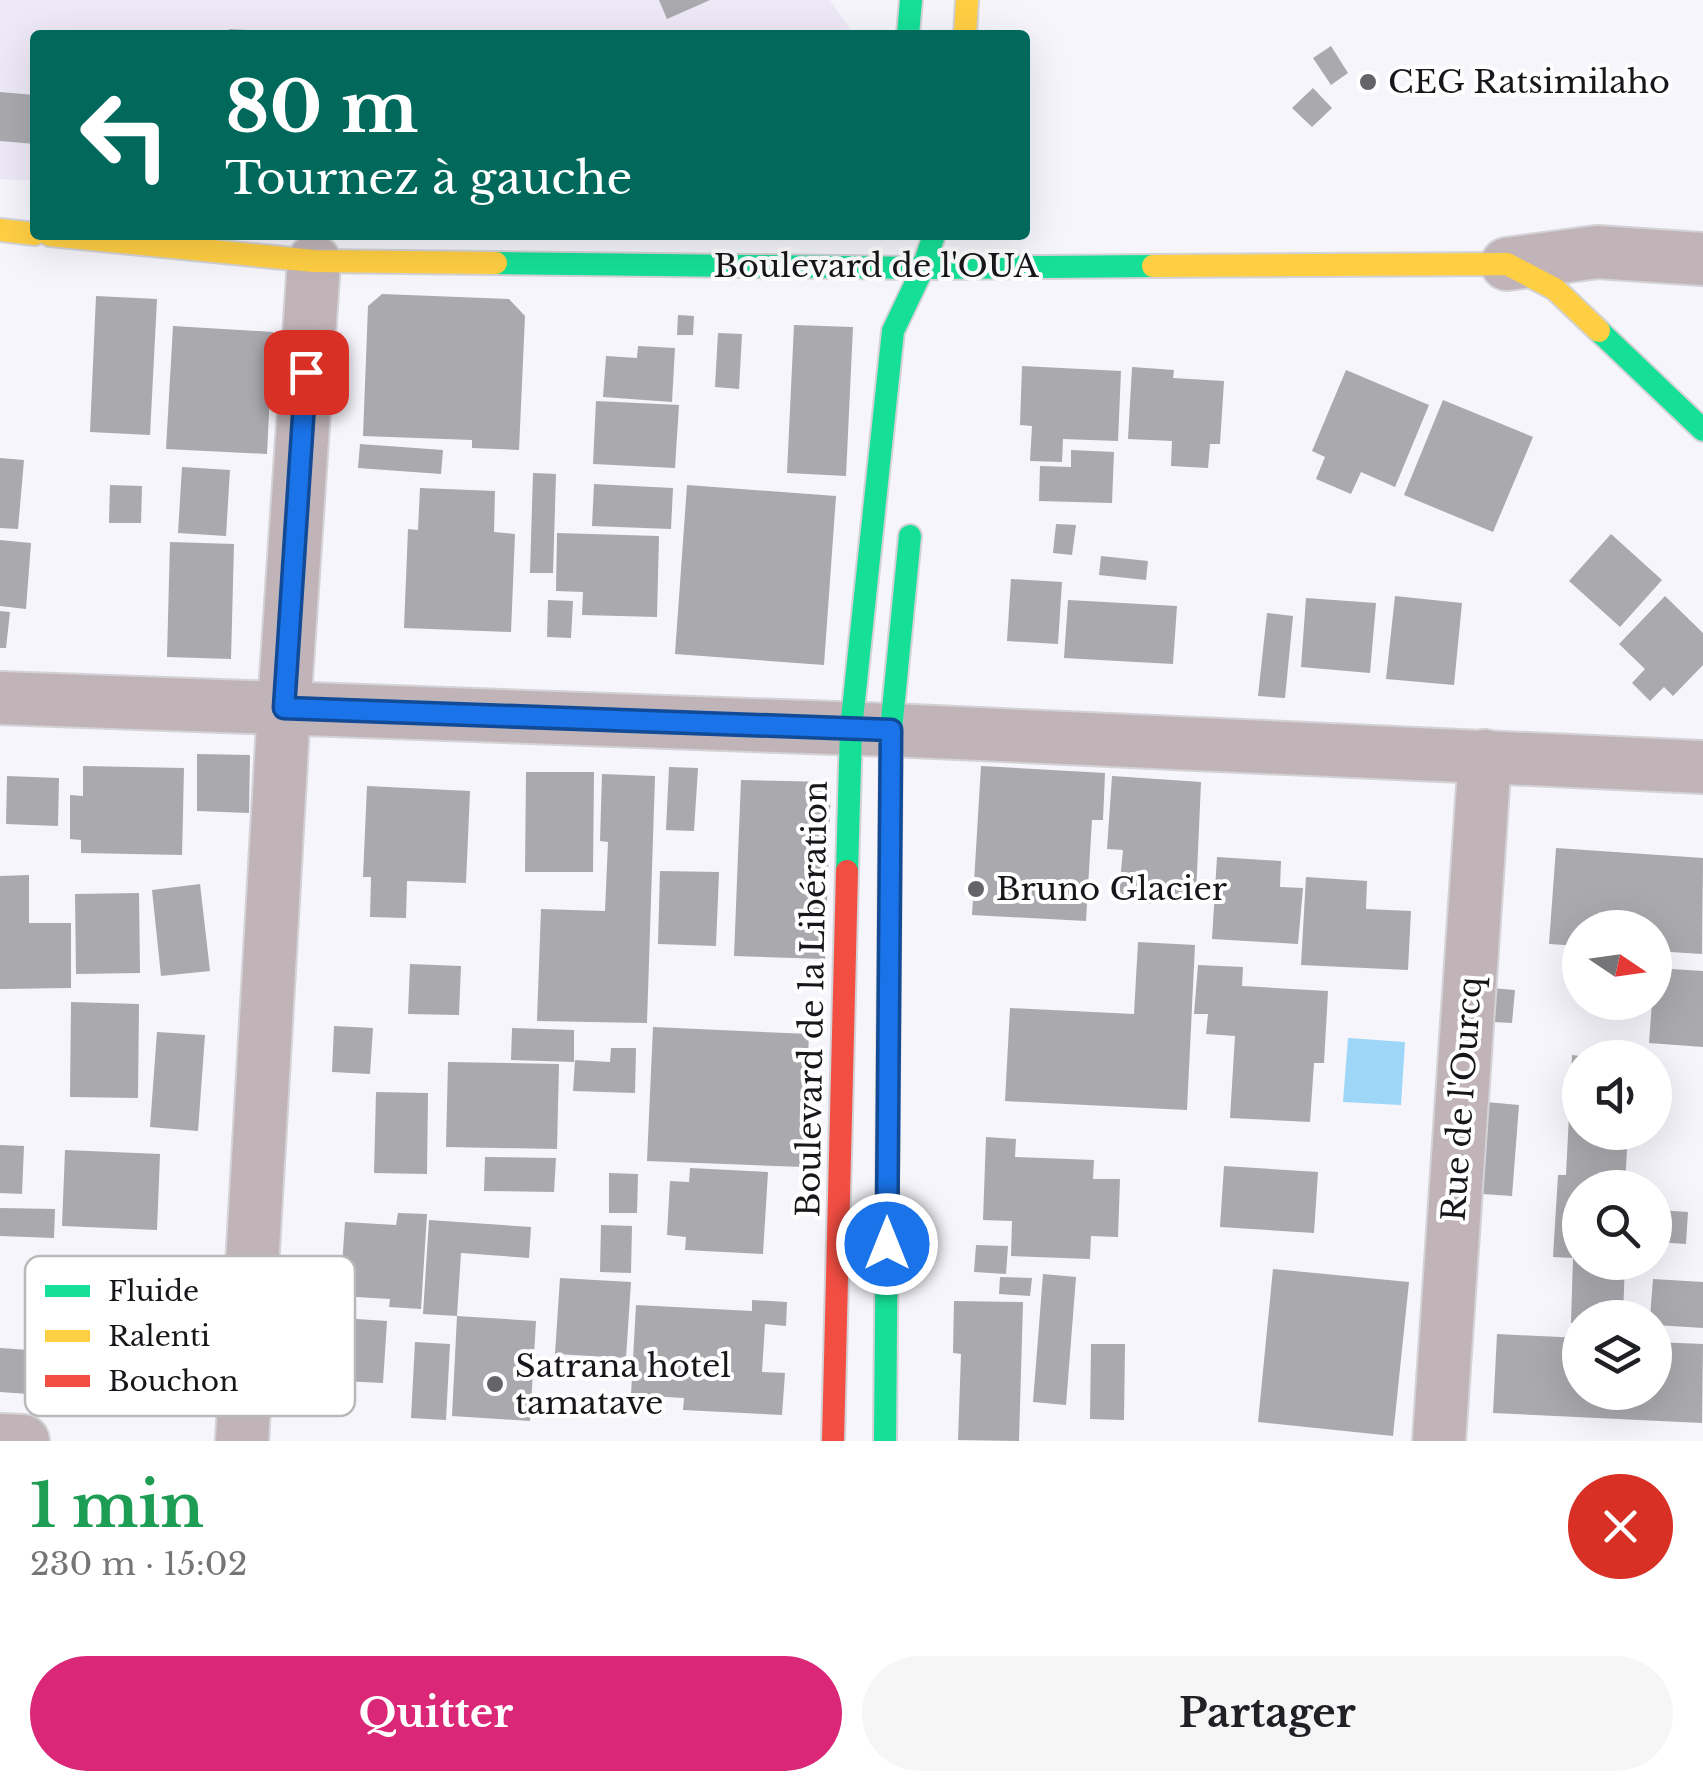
<!DOCTYPE html>
<html lang="fr">
<head>
<meta charset="utf-8">
<style>
  :root { --surface:#fff; --page:#f6f6f6; --text:#202124; --muted:#757577; --accent:#db2777 }
  body { margin:0; font-family:"Libre Baskerville",serif; background:var(--page); color:var(--text); height:100vh; display:flex; flex-direction:column; font-size:38px; white-space:nowrap }
  * { box-sizing:border-box; margin:0 }
  p { font-size:32px; color:var(--muted) }
  .icon { flex:none; width:55px; height:55px; fill:none; stroke:currentColor; stroke-width:2; stroke-linecap:round; stroke-linejoin:round }
  .map { position:relative; height:1441px; overflow:hidden }
  .side { display:flex; flex-direction:column; background:var(--surface); flex:1 }
  .side>* { flex:none }
  .guide { position:absolute; left:30px; top:30px; width:1000px; height:210px; border-radius:10px; box-shadow:0 10px 40px #0002; background:#00695c; color:#fff; overflow:hidden }
  .needle { width:65px; rotate:103deg }
  .tools { position:absolute; left:1562px; top:910px; display:grid; gap:20px }
  .tools a { display:grid; place-items:center; width:110px; height:110px; border-radius:50%; background:var(--surface); box-shadow:0 10px 40px #0002; font-size:50px }
  .pin { position:absolute; display:grid; place-items:center; width:85px; height:85px; color:#fff; margin:-42px; border-radius:20px; box-shadow:0 5px 15px #0006 }
  .me { position:absolute; width:110px; margin:-55px; rotate:0deg; stroke-linejoin:round; filter:drop-shadow(0 0 8px #0008) }
  .turn { display:flex; align-items:center; gap:35px; height:210px; padding:0 30px; font-size:45px }
  .turn .icon { width:130px; height:130px; stroke-width:2.5 }
  .turn b { display:block; font-size:70px; line-height:85px }
  .round { display:grid; place-items:center; flex:none; width:105px; height:105px; border-radius:52px; background:var(--page) }
  .headline { display:flex; align-items:center; justify-content:space-between; height:170px; padding:0 30px }
  h1 { font-size:60px; font-weight:800; line-height:75px; color:#1e9e55 }
  .primary-button { display:flex; gap:20px; margin-top:auto; padding:20px 30px }
  .primary-button a { flex:1; height:115px; border-radius:60px; background:var(--accent); color:#fff; font-size:40px; font-weight:800; line-height:115px; text-align:center }
  .primary-button a+a { background:var(--page); color:var(--text) }
  .map>svg:first-child { display:block }
</style>
</head>
<body>
<div class="map">
<svg width="1703" height="1441" viewBox="0 0 1703 1441">
  <rect width="100%" height="100%" fill="#f6f5fb"/>
  <polygon fill="#eee9f6" points="0,0 830,0 854,35 35,35 35,181 0,179"/>
  <polygon fill="#9ed6f8" points="1348,1038 1405,1042 1401,1105 1343,1102"/>
  <g fill="#aaa9ae">
    <polygon points="659,0 710,0 667,19"/>
    <polygon points="229,29 282,32 282,35 229,35"/>
    <polygon points="1331,46 1348,73 1331,85 1313,58"/>
    <polygon points="1313,88 1332,108 1312,127 1292,108"/>
    <polygon points="0,92 35,95 35,144 0,141"/>
    <polygon points="382,294 509,299 525,316 519,450 472,448 472,440 363,436 368,306"/>
    <polygon points="96,296 157,299 150,435 90,432"/>
    <polygon points="678,315 694,316 693,335 677,335"/>
    <polygon points="794,325 853,327 846,476 787,473"/>
    <polygon points="173,326 273,332 267,454 166,449"/>
    <polygon points="718,333 742,334 739,389 715,387"/>
    <polygon points="638,346 675,348 672,402 603,397 606,356 637,358"/>
    <polygon points="1022,366 1121,371 1118,441 1063,439 1062,462 1030,461 1032,426 1020,425"/>
    <polygon points="1132,367 1174,370 1173,378 1224,381 1220,444 1210,444 1208,468 1171,466 1172,441 1128,439"/>
    <polygon points="1346,370 1429,405 1395,487 1361,472 1351,494 1316,479 1325,457 1312,451"/>
    <polygon points="1443,400 1533,437 1493,532 1404,495"/>
    <polygon points="596,401 679,405 675,468 593,464"/>
    <polygon points="360,444 443,450 441,474 358,468"/>
    <polygon points="1071,450 1114,452 1112,503 1039,501 1040,466 1071,467"/>
    <polygon points="0,458 24,460 18,529 0,528"/>
    <polygon points="182,467 230,470 226,536 178,533"/>
    <polygon points="533,473 556,474 553,573 530,573"/>
    <polygon points="594,484 673,488 671,529 592,526"/>
    <polygon points="110,485 142,486 141,523 109,523"/>
    <polygon points="687,485 836,496 824,665 675,654"/>
    <polygon points="420,488 495,491 494,532 515,534 511,632 404,628 408,529 418,530"/>
    <polygon points="1056,524 1076,525 1072,555 1053,553"/>
    <polygon points="557,533 659,536 657,617 582,615 583,592 556,591"/>
    <polygon points="1611,534 1662,580 1620,627 1569,581"/>
    <polygon points="0,540 31,543 26,609 0,606"/>
    <polygon points="170,542 234,544 231,659 167,657"/>
    <polygon points="1101,556 1148,561 1146,580 1099,575"/>
    <polygon points="1011,579 1062,582 1058,644 1007,641"/>
    <polygon points="1395,596 1462,603 1454,685 1386,679"/>
    <polygon points="1665,596 1703,633 1703,665 1673,696 1664,687 1650,701 1632,683 1645,669 1619,644"/>
    <polygon points="1306,598 1376,603 1370,673 1301,667"/>
    <polygon points="548,600 573,601 571,638 547,637"/>
    <polygon points="1068,600 1177,606 1173,664 1064,658"/>
    <polygon points="0,611 10,612 6,648 0,648"/>
    <polygon points="1267,613 1293,616 1285,698 1258,696"/>
    <polygon points="197,754 250,755 249,813 197,811"/>
    <polygon points="83,766 184,768 182,855 81,853 81,840 70,839 70,795 83,796"/>
    <polygon points="981,766 1105,773 1103,820 1092,820 1086,921 972,915"/>
    <polygon points="669,767 698,768 694,831 666,830"/>
    <polygon points="526,772 594,772 593,872 525,872"/>
    <polygon points="602,774 655,776 647,1023 537,1021 541,909 605,911 608,842 600,841"/>
    <polygon points="7,776 59,778 58,826 6,824"/>
    <polygon points="1112,776 1201,782 1196,896 1173,895 1152,904 1130,899 1119,892 1123,850 1107,849"/>
    <polygon points="741,780 831,782 825,959 734,956"/>
    <polygon points="367,786 470,791 466,883 407,881 406,918 370,917 371,877 363,877"/>
    <polygon points="1556,848 1703,858 1702,954 1655,951 1655,928 1580,928 1580,946 1549,944"/>
    <polygon points="1217,857 1281,861 1280,887 1303,888 1298,944 1212,939"/>
    <polygon points="660,871 719,872 716,946 658,944"/>
    <polygon points="29,875 29,923 71,923 71,988 0,989 0,876"/>
    <polygon points="1306,877 1367,881 1366,909 1411,911 1408,970 1301,965"/>
    <polygon points="200,884 210,971 161,976 152,890"/>
    <polygon points="139,893 140,973 76,974 75,894"/>
    <polygon points="1138,942 1195,945 1187,1110 1005,1101 1010,1008 1134,1014"/>
    <polygon points="410,964 461,966 459,1015 408,1014"/>
    <polygon points="1198,965 1243,967 1242,986 1328,991 1324,1063 1314,1063 1310,1122 1230,1118 1235,1036 1206,1034 1208,1014 1194,1014"/>
    <polygon points="1655,968 1703,971 1703,1047 1649,1043 1652,1002 1655,1002"/>
    <polygon points="1479,987 1515,990 1512,1023 1476,1021"/>
    <polygon points="71,1002 139,1004 138,1098 70,1097"/>
    <polygon points="1599,1002 1642,1002 1642,1013 1598,1009"/>
    <polygon points="334,1026 373,1028 370,1074 332,1072"/>
    <polygon points="653,1027 809,1034 803,1167 647,1161"/>
    <polygon points="512,1028 574,1030 574,1062 511,1060"/>
    <polygon points="157,1032 205,1035 198,1131 150,1127"/>
    <polygon points="611,1048 636,1048 635,1093 573,1091 575,1060 610,1062"/>
    <polygon points="1572,1055 1580,1056 1580,1132 1628,1132 1625,1185 1580,1188 1580,1262 1625,1262 1623,1318 1580,1318 1580,1323 1571,1323 1573,1258 1553,1257 1558,1175 1566,1175"/>
    <polygon points="448,1062 559,1064 557,1149 446,1147"/>
    <polygon points="376,1092 428,1093 427,1174 374,1173"/>
    <polygon points="1475,1101 1519,1105 1512,1196 1468,1193"/>
    <polygon points="986,1137 1016,1139 1015,1157 1094,1160 1093,1179 1120,1179 1118,1237 1091,1236 1090,1259 1011,1256 1012,1221 983,1220"/>
    <polygon points="0,1145 24,1146 22,1194 0,1193"/>
    <polygon points="65,1150 160,1154 157,1230 62,1226"/>
    <polygon points="485,1157 556,1158 554,1192 484,1191"/>
    <polygon points="1224,1166 1318,1172 1314,1233 1220,1227"/>
    <polygon points="690,1168 768,1172 763,1254 685,1250 686,1237 667,1235 670,1181 689,1182"/>
    <polygon points="609,1173 638,1174 637,1213 609,1213"/>
    <polygon points="0,1208 55,1209 54,1238 0,1236"/>
    <polygon points="1658,1210 1688,1212 1686,1244 1656,1242"/>
    <polygon points="398,1213 427,1214 421,1309 389,1307 390,1299 340,1296 345,1222 396,1225"/>
    <polygon points="429,1220 531,1227 529,1258 461,1253 457,1316 423,1314"/>
    <polygon points="601,1225 632,1226 631,1273 600,1272"/>
    <polygon points="976,1245 1008,1246 1006,1274 974,1272"/>
    <polygon points="1273,1269 1409,1282 1393,1436 1258,1422"/>
    <polygon points="1043,1274 1076,1277 1066,1405 1033,1402"/>
    <polygon points="1000,1277 1032,1278 1030,1296 999,1294"/>
    <polygon points="560,1278 631,1282 626,1358 555,1354"/>
    <polygon points="1653,1279 1703,1282 1703,1328 1655,1325 1655,1318 1650,1318"/>
    <polygon points="752,1300 787,1302 786,1326 765,1324 762,1372 785,1373 782,1415 683,1410 684,1398 631,1395 636,1305 752,1311"/>
    <polygon points="954,1301 1023,1302 1019,1441 958,1440 961,1354 953,1353"/>
    <polygon points="457,1316 536,1321 530,1421 452,1416"/>
    <polygon points="326,1317 387,1321 383,1383 323,1380"/>
    <polygon points="1497,1334 1580,1338 1580,1392 1655,1392 1655,1342 1703,1344 1702,1423 1493,1413"/>
    <polygon points="415,1342 450,1344 446,1420 411,1418"/>
    <polygon points="1091,1344 1125,1344 1124,1420 1090,1419"/>
    <polygon points="0,1348 59,1352 56,1396 0,1392"/>
  </g>
  <g fill="none" stroke-linecap="round" stroke-linejoin="round">
    <defs>
      <g id="street">
        <polyline points="1507,264 1597,252 1703,259"/>
        <polyline points="0,698 891,730 1703,767"/>
        <polyline points="0,1440 23,1441"/>
        <polyline points="242,1441 284,708 314,261"/>
        <polyline points="1439,1441 1485,756"/>
      </g>
      <g id="fast">
        <polyline points="908,35 911,0"/>
        <polyline points="496,263 923,268 1153,266"/>
        <polyline points="1599,331 1703,430"/>
        <polyline points="847,871 851,729 893,331 923,268 933,238"/>
        <polyline points="885,1441 891,730 910,536"/>
      </g>
      <g id="slow">
        <polyline points="965,35 967,0"/>
        <polyline points="0,230 35,234"/>
        <polyline points="50,235 314,261 496,263"/>
        <polyline points="1153,266 1507,264 1555,289 1599,331"/>
      </g>
      <polyline id="jam" points="833,1441 847,871"/>
    </defs>
    <use href="#street" stroke="#d3d2d6" stroke-width="56"/>
    <use href="#fast" stroke="#d3d2d6" stroke-width="26"/>
    <use href="#slow" stroke="#d3d2d6" stroke-width="26"/>
    <use href="#jam" stroke="#d3d2d6" stroke-width="26"/>
    <use href="#street" stroke="#c0b4b8" stroke-width="52"/>
    <use href="#fast" stroke="#16e098" stroke-width="22"/>
    <use href="#slow" stroke="#ffcf43" stroke-width="22"/>
    <use href="#jam" stroke="#f24e42" stroke-width="22"/>
  </g>
  <g fill="none" stroke-linecap="round" stroke-linejoin="round">
    <defs>
      <polyline id="route" points="306,372 284,708 891,730 887,1244"/>
    </defs>
    <use href="#route" stroke="#114b97" stroke-width="25"/>
    <use href="#route" stroke="#1a73e8" stroke-width="18"/>
  </g>
  <g fill="#656469" stroke="#fff" stroke-width="4">
    <circle cx="1368" cy="82" r="10"/>
    <circle cx="976" cy="889" r="10"/>
    <circle cx="495" cy="1384" r="10"/>
  </g>
  <g text-anchor="middle" dominant-baseline="central" stroke-width="8" stroke-linejoin="round" paint-order="stroke">
    <g font-size="32" fill="#17161a" stroke="#fff" text-anchor="start">
      <text x="1388" y="82">CEG Ratsimilaho</text>
      <text x="996" y="889">Bruno Glacier</text>
      <text x="515" y="1366">Satrana hotel<tspan x="515" dy="37">tamatave</tspan></text>
    </g>
    <g font-size="32" fill="#17161a" stroke="#fff">
      <text x="876" y="266">Boulevard de l'OUA</text>
      <text transform="translate(812 999) rotate(-89)">Boulevard de la Libération</text>
      <text transform="translate(1462 1099) rotate(-86)">Rue de l'Ourcq</text>
    </g>
  </g>
  <rect x="25" y="1256" width="330" height="160" rx="15" fill="#fff" stroke="#b9b9ba" stroke-width="2.5"/>
  <rect x="45" y="1285" width="45" height="12" fill="#16e098"/>
  <rect x="45" y="1330" width="45" height="12" fill="#ffcf43"/>
  <rect x="45" y="1375" width="45" height="12" fill="#f24e42"/>
  <g font-size="28" fill="#17161a">
    <text x="108" y="1301">Fluide</text>
    <text x="108" y="1346">Ralenti</text>
    <text x="108" y="1391">Bouchon</text>
  </g>
</svg>
<div class="tools">
<a><svg class="needle" viewBox="-14 -14 28 28"><path d="M0-13l5 13h-10z" fill="#e53935"/><path d="M0 13l5-13h-10z" fill="#757577"/></svg></a>
<a><svg class="icon" aria-label="sound" viewBox="0 0 24 24"><path d="M4 9h4l5-4v14l-5-4H4zM17 9q2 3 0 6"/></svg></a>
<a><svg class="icon" aria-label="search" viewBox="0 0 24 24"><circle cx="10" cy="10" r="6"/><path d="M15 15l6 6"/></svg></a>
<a><svg class="icon" aria-label="layers" viewBox="0 0 24 24"><path d="M12 4l9 5-9 5-9-5zM3 14l9 5 9-5"/></svg></a>
</div>
<div class="pin" style="left:306px;top:372px;background:#d93025"><svg class="icon" aria-label="arrive" viewBox="0 0 24 24"><path d="M6 21V4h12l-3 4 3 4H6"/></svg></div>
<svg class="me" style="left:887px;top:1244px" viewBox="-20 -20 40 40"><circle r="17" fill="#1a73e8" stroke="#fff" stroke-width="3"/><path d="M0-11L8 9 0 5-8 9z" fill="#fff"/></svg>
<div class="guide">
<div class="turn"><svg class="icon" aria-label="left" viewBox="0 0 24 24"><path d="M17 20v-9H6M10 6l-5 5 5 5"/></svg><div><b>80 m</b>Tournez à gauche</div></div>
</div>
</div>
<section class="side">
<div class="headline"><div><h1>1 min</h1><p>230 m · 15:02</p></div><a class="round" style="background:#d93025;color:#fff"><svg class="icon" aria-label="close" viewBox="0 0 24 24"><path d="M6 6l12 12M18 6L6 18"/></svg></a></div>
<div class="primary-button"><a>Quitter</a><a>Partager</a></div>
</section>
</body>
</html>
